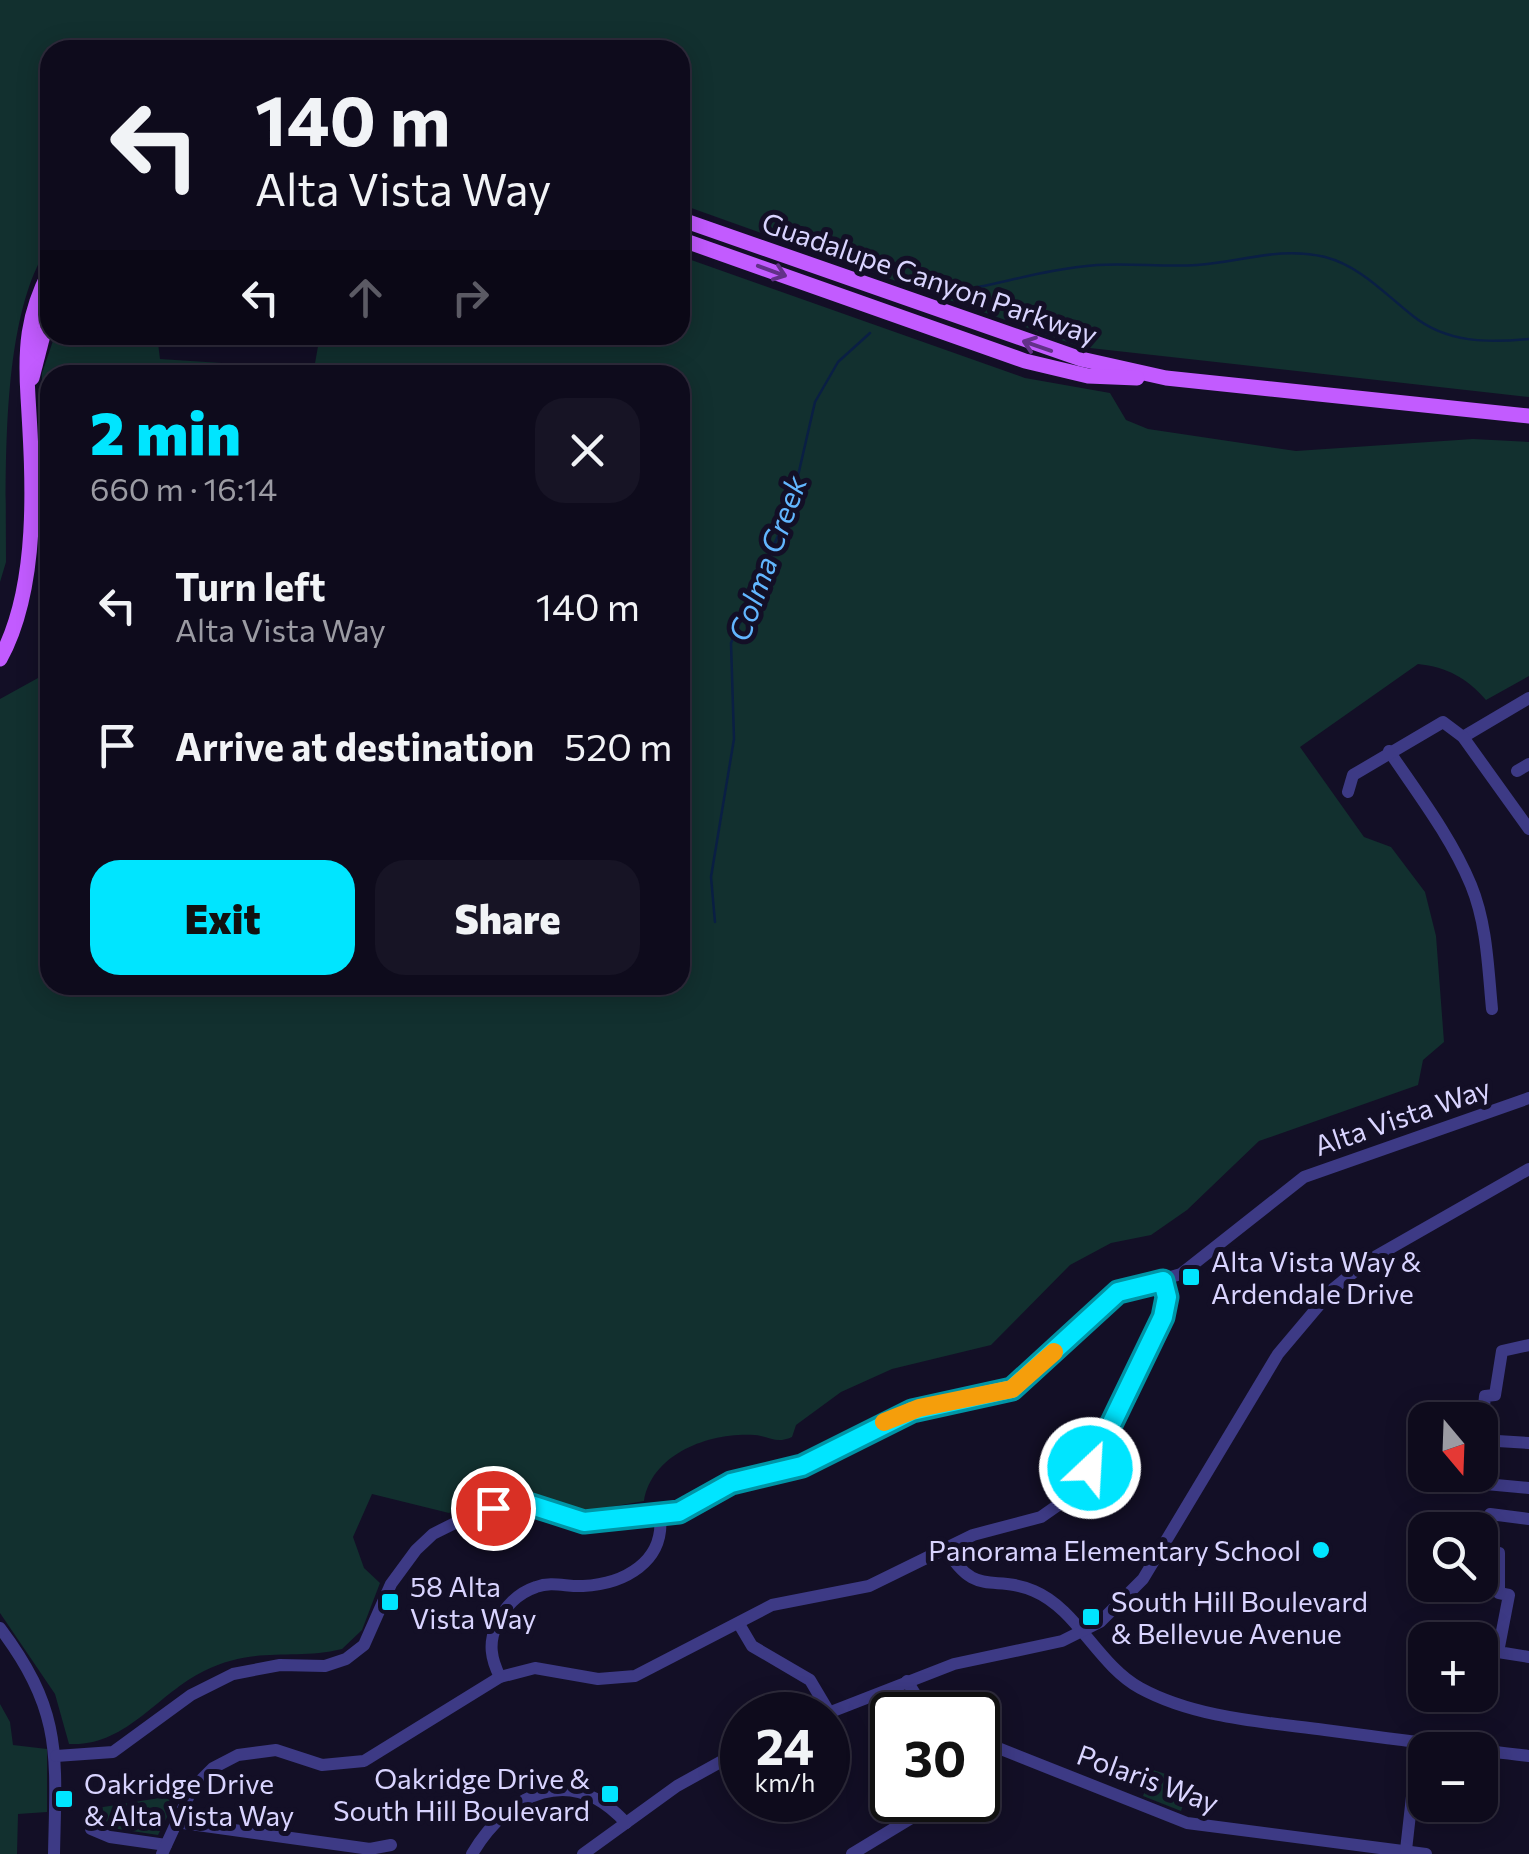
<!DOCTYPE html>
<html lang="en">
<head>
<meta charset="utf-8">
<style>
  :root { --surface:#0e0b1c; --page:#171425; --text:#f1f3f6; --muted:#9b9ba3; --line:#2e2b3b; --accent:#00e5ff }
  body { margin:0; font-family:Commissioner,sans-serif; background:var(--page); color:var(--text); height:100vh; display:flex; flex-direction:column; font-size:38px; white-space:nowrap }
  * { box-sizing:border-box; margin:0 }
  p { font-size:32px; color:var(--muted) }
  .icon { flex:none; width:55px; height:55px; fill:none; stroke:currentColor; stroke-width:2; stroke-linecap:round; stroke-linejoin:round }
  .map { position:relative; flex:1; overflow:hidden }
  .details { position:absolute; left:40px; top:365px; width:650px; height:630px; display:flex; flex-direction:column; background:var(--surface); border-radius:30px; box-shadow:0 5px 25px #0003,0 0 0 2px var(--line) }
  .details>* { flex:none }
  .banner { position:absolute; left:40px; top:40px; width:650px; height:305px; border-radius:30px; box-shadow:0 5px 25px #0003,0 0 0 2px var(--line); background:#0e0b1c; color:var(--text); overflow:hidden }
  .needle { width:65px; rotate:161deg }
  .fabs { position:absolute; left:1408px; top:1402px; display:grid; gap:20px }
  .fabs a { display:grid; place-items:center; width:90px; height:90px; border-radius:20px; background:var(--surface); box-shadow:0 5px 25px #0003,0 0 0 2px var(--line); font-size:50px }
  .speed { position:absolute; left:720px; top:1692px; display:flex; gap:20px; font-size:50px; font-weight:700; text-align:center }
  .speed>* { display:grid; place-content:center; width:130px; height:130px; border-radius:50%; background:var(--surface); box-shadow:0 5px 25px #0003,0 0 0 2px var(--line); line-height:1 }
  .speed small { font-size:25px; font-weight:400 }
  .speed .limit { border:5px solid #111; border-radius:15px; background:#fff; color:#111 }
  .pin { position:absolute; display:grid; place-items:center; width:85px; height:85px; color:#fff; margin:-42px; border:5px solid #fff; border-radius:50%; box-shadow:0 2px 10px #0007 }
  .me { position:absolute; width:110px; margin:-55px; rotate:25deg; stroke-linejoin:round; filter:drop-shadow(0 0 8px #0008) }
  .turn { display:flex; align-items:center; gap:35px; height:210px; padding:0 50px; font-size:45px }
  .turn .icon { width:130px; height:130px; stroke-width:2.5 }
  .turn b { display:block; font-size:70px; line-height:85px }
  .lanes { display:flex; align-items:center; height:95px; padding:0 50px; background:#0003; justify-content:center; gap:50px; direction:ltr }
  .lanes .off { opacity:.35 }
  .round { display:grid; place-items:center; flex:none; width:105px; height:105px; border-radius:30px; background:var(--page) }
  .summary { display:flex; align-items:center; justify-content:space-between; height:170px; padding:0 50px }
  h1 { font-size:60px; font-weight:800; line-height:75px; color:var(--accent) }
  .primary-button { display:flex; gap:20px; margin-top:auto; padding:20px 50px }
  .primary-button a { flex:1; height:115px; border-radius:30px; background:var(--accent); color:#111; font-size:40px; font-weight:800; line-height:115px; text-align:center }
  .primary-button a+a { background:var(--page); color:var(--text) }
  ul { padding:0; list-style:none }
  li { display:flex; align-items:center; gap:30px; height:140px; padding:0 50px }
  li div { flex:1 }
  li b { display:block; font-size:38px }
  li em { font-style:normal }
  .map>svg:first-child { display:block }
</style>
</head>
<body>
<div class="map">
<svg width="1529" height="1854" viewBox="0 0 1529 1854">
  <rect width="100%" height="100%" fill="#130f26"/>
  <g fill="#12302f">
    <path d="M0,0H1529V397L1081,347L680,204V50H50V244C0,315 6,471 6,562L0,582Z"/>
    <path d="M680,256L1025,378L1110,393L1126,420L1148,429L1296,451L1473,439L1529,442V676L1486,700C1467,678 1447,667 1418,664L1300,747L1364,837L1391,847L1425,892L1436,936L1444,1042L1423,1060L1418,1085L1259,1141L1187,1210L1151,1235L1111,1243L1070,1265L991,1345L892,1369L841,1392L796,1425L792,1437C776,1444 771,1437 755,1435C710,1432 652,1453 644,1501L587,1511L523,1492L476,1500L449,1513L372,1494L353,1537L364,1568L380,1583L362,1630L342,1649C293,1661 256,1645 204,1671C157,1694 126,1747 69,1744L55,1694L0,1613V699L38,678L50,654V985H680V375H50V592L41,583L42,373L55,335H157L160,359L314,369L320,335H680Z"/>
    <polygon points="0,1704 10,1722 13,1745 47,1749 47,1812 18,1814 17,1854 0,1854"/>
    <polygon points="1153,1770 1191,1782 1181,1811 1143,1796"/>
    <polygon points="178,1795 158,1835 112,1828 97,1817 97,1808"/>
  </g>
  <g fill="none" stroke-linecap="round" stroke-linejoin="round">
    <g stroke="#0a1f44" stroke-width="2.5">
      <path d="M978,287C1017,279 1057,268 1097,265C1130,263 1164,267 1197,265C1241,262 1280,246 1325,257C1360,266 1385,294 1413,316C1447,343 1488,343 1529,339"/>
      <polyline points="715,922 711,877 734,739 731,643 791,506 815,402 838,362 870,333"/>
    </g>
    <g stroke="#3d3a85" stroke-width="12">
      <polyline points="1463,737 1529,698"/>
      <path d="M1389,751C1418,794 1451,837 1471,885C1487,924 1488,968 1492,1009"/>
      <polyline points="1517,771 1529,764"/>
      <polyline points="1348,792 1353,775 1443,722 1463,737 1529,829"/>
      <polyline points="1481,1440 1529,1443"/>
      <polyline points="1480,1447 1485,1396 1495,1395 1502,1351 1529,1345"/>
      <polyline points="1476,1475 1475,1483 1529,1488"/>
      <polyline points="1529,1519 1490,1514 1484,1550 1499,1553 1499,1593 1509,1595 1498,1652 1529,1657"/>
      <path d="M945,1547C976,1600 993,1573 1034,1591C1077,1609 1098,1665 1140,1688C1195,1718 1264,1722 1325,1730C1393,1739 1461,1748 1529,1756"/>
      <polyline points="739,1624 752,1646 810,1680 829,1712"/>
      <path d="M0,1628C63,1712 56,1755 54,1854"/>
      <path d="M500,1677C491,1659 488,1643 497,1624C504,1607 518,1593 536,1587C552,1581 567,1587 583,1586C624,1584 665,1562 660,1516"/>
      <polyline points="907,1681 928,1715"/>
      <polyline points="823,1715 954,1664 1062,1641 1100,1622 1143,1579 1278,1354 1332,1290 1366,1262 1529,1169"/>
      <polyline points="978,1740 1187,1823 1426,1854"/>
      <polyline points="56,1756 113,1752 191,1695 233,1674 280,1665 325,1666 346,1659 364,1645 391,1584 416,1550 433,1534 471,1515 513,1504 584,1522 679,1512 731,1483 801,1466 912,1411 1012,1389 1118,1292 1181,1274 1304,1177 1529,1098"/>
      <polyline points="978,1773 993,1746"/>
      <polyline points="176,1822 370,1849 391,1845"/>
      <polyline points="91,1829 110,1837 166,1845"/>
      <polyline points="1406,1850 1418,1743"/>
      <polyline points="162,1854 192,1789 213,1768 238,1755 276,1750 322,1765 364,1761 500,1677 535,1668 598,1679 635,1676 772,1605 869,1586 973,1535 1041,1517 1071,1496 1085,1477 1163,1317 1167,1297 1163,1281"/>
      <path d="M472,1854C509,1792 572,1763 626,1823"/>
      <polyline points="583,1854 677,1786 742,1750"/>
      <polyline points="852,1854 941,1800"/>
    </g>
    <g stroke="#c25bff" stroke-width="15">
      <polyline points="680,219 1081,359 1166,378 1529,416"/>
      <polyline points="680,239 1025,361 1088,376 1137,378"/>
      <polyline points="32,378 50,308"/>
      <path d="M0,659C40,586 33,478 28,397C25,349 27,315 50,271"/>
    </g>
  </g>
  <defs><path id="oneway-shaft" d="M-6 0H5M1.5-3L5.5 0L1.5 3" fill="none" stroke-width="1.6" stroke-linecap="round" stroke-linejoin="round" transform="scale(2.5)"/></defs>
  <g stroke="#623188">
    <use href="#oneway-shaft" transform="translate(772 271) rotate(20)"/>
    <use href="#oneway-shaft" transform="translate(1037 346) rotate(-161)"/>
  </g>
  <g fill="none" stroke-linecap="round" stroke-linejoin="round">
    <defs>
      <polyline id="route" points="493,1508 528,1504 584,1522 679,1512 731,1483 802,1466 912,1411 1012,1389 1118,1292 1163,1281 1167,1297 1163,1317 1090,1468"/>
    </defs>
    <use href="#route" stroke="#0095a6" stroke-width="25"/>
    <use href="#route" stroke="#00e5ff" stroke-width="18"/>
    <polyline stroke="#f59e0b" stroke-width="18" points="884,1422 919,1408 1012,1389 1054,1352"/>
  </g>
  <g fill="#00e5ff" stroke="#130f26" stroke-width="4">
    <rect x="1181" y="1267" width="20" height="20" rx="5"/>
    <circle cx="1321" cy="1550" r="10"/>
    <rect x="380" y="1592" width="20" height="20" rx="5"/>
    <rect x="1081" y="1607" width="20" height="20" rx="5"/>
    <rect x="600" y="1784" width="20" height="20" rx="5"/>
    <rect x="54" y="1789" width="20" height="20" rx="5"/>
  </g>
  <g text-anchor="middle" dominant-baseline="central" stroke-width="10" stroke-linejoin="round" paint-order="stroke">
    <g font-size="28" fill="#d9d4ff" stroke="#130f26">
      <text transform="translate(930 278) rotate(19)">Guadalupe Canyon Parkway</text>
      <text transform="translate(1402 1116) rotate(-19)">Alta Vista Way</text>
      <text transform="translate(1148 1778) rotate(20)">Polaris Way</text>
    </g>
    <g font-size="28" fill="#d9d4ff" stroke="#130f26" text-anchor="start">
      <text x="1211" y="1261">Alta Vista Way &amp;<tspan x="1211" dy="32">Ardendale Drive</tspan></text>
      <text x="1301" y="1550" text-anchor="end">Panorama Elementary School</text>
      <text x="410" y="1586">58 Alta<tspan x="410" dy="32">Vista Way</tspan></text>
      <text x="1111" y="1601">South Hill Boulevard<tspan x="1111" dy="32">&amp; Bellevue Avenue</tspan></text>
      <text x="590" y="1778" text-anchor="end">Oakridge Drive &amp;<tspan x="590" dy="32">South Hill Boulevard</tspan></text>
      <text x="84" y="1783">Oakridge Drive<tspan x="84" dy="32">&amp; Alta Vista Way</tspan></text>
    </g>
    <g font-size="30" font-style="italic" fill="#62b6ff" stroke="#130f26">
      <text transform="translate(766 558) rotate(-70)">Colma Creek</text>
    </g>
  </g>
</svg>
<div class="fabs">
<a><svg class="needle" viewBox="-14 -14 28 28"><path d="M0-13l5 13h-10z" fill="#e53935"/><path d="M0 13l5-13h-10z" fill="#9b9ba3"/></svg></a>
<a><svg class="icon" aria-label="search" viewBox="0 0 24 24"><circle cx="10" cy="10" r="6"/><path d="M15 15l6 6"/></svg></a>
<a>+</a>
<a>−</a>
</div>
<div class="speed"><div>24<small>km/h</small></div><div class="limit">30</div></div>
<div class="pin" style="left:493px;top:1508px;background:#d93025"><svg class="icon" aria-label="arrive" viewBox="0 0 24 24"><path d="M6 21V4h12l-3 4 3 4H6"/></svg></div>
<svg class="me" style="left:1090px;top:1468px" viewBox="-20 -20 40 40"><circle r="17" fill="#00e5ff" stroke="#fff" stroke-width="3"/><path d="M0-11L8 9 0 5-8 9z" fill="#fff"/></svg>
<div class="banner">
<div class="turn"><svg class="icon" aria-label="left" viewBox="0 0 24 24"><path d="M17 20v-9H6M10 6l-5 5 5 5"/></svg><div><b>140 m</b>Alta Vista Way</div></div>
<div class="lanes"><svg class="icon" aria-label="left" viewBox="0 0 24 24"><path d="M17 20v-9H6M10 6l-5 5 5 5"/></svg><svg class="icon off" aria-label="ahead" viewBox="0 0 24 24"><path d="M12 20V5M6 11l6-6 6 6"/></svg><svg class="icon off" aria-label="right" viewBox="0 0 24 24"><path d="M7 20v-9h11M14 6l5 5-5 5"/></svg></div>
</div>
<section class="details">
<div class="summary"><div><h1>2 min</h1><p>660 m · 16:14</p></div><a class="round"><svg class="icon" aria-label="close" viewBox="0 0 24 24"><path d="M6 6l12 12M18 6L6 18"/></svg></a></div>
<ul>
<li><svg class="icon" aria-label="left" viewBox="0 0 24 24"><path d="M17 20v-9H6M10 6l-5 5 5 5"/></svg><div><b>Turn left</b><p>Alta Vista Way</p></div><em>140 m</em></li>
<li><svg class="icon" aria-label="arrive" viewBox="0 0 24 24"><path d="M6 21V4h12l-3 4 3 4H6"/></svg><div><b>Arrive at destination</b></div><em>520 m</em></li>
</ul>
<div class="primary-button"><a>Exit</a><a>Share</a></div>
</section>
</div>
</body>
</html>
